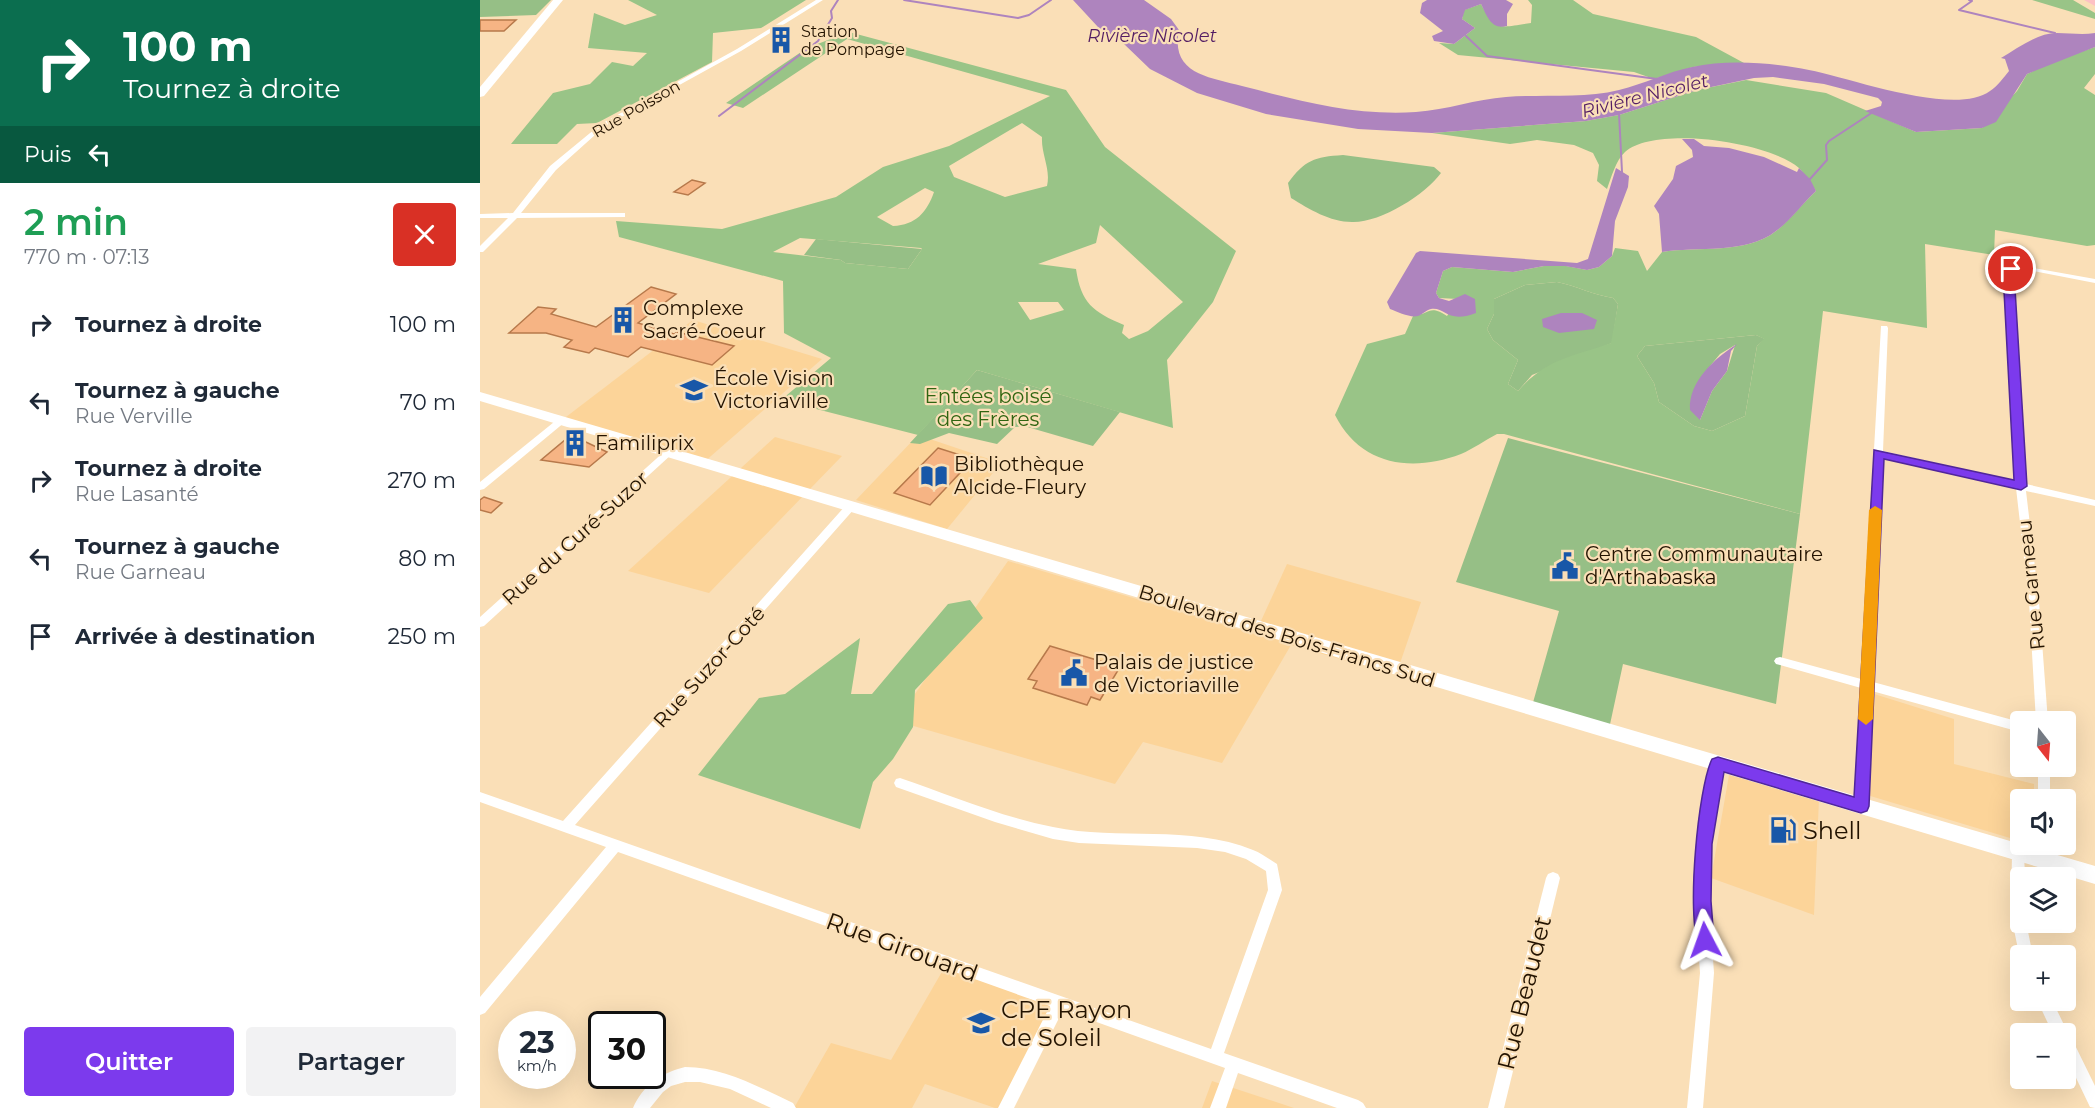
<!DOCTYPE html>
<html lang="fr">
<head>
<meta charset="utf-8">
<style>
  :root { --surface:#fff; --page:#f2f2f3; --text:#1f2937; --muted:#747a83; --accent:#7c3aed }
  body { margin:0; font-family:Montserrat,sans-serif; background:var(--page); color:var(--text); height:100vh; display:flex; flex-direction:column; font-size:22px; white-space:nowrap }
  * { box-sizing:border-box; margin:0 }
  p { font-size:20px; color:var(--muted) }
  .icon { flex:none; width:33px; height:33px; fill:none; stroke:currentColor; stroke-width:2; stroke-linecap:round; stroke-linejoin:round }
  .map { position:relative; flex:1; overflow:hidden }
  .sheet { display:flex; flex-direction:column; background:var(--surface); width:480px }
  .sheet>* { flex:none }
  .guide { background:#0b6e4f; color:#fff; overflow:hidden }
  .needle { width:39px; rotate:163deg }
  .tools { position:absolute; left:1530px; top:711px; display:grid; gap:12px }
  .tools a { display:grid; place-items:center; width:66px; height:66px; border-radius:6px; background:var(--surface); box-shadow:0 6px 24px #0002; font-size:30px }
  .speed { position:absolute; left:18px; top:1011px; display:flex; gap:12px; font-size:30px; font-weight:700; text-align:center }
  .speed>* { display:grid; place-content:center; width:78px; height:78px; border-radius:50%; background:var(--surface); box-shadow:0 6px 24px #0002; line-height:1 }
  .speed small { font-size:15px; font-weight:400 }
  .speed .limit { border:3px solid #111; border-radius:9px; background:#fff; color:#111 }
  .pin { position:absolute; display:grid; place-items:center; width:51px; height:51px; color:#fff; margin:-26px; border:3px solid #fff; border-radius:50%; box-shadow:0 2px 6px #0007 }
  .me { position:absolute; width:66px; margin:-33px; rotate:356deg; stroke-linejoin:round; filter:drop-shadow(0 0 4px #0008) }
  .turn { display:flex; align-items:center; gap:21px; height:126px; padding:0 24px; font-size:27px }
  .turn .icon { width:78px; height:78px; stroke-width:2.5 }
  .turn b { display:block; font-size:42px; line-height:51px }
  .then { display:flex; align-items:center; height:57px; padding:0 24px; background:#0003; gap:12px; font-size:22px }
  .round { display:grid; place-items:center; flex:none; width:63px; height:63px; border-radius:6px; background:var(--page) }
  .summary { display:flex; align-items:center; justify-content:space-between; height:102px; padding:0 24px }
  h1 { font-size:36px; font-weight:600; line-height:45px; color:#1e9e55 }
  .action { display:flex; gap:12px; margin-top:auto; padding:12px 24px }
  .action a { flex:1; height:69px; border-radius:6px; background:var(--accent); color:#fff; font-size:24px; font-weight:600; line-height:69px; text-align:center }
  .action a+a { background:var(--page); color:var(--text) }
  ul { padding:0; list-style:none }
  li { display:flex; align-items:center; gap:18px; height:78px; padding:0 24px }
  li div { flex:1 }
  li b { display:block; font-size:22px }
  li em { font-style:normal }
  main { display:flex; flex:1; min-height:0 }
  .map>svg:first-child { display:block }
</style>
</head>
<body>
<main>
<section class="sheet">
<div class="guide">
<div class="turn"><svg class="icon" aria-label="right" viewBox="0 0 24 24"><path d="M7 20v-9h11M14 6l5 5-5 5"/></svg><div><b>100 m</b>Tournez à droite</div></div>
<div class="then">Puis<svg class="icon" aria-label="left" viewBox="0 0 24 24"><path d="M17 20v-9H6M10 6l-5 5 5 5"/></svg></div>
</div>
<div class="summary"><div><h1>2 min</h1><p>770 m · 07:13</p></div><a class="round" style="background:#d93025;color:#fff"><svg class="icon" aria-label="close" viewBox="0 0 24 24"><path d="M6 6l12 12M18 6L6 18"/></svg></a></div>
<ul>
<li><svg class="icon" aria-label="right" viewBox="0 0 24 24"><path d="M7 20v-9h11M14 6l5 5-5 5"/></svg><div><b>Tournez à droite</b></div><em>100 m</em></li>
<li><svg class="icon" aria-label="left" viewBox="0 0 24 24"><path d="M17 20v-9H6M10 6l-5 5 5 5"/></svg><div><b>Tournez à gauche</b><p>Rue Verville</p></div><em>70 m</em></li>
<li><svg class="icon" aria-label="right" viewBox="0 0 24 24"><path d="M7 20v-9h11M14 6l5 5-5 5"/></svg><div><b>Tournez à droite</b><p>Rue Lasanté</p></div><em>270 m</em></li>
<li><svg class="icon" aria-label="left" viewBox="0 0 24 24"><path d="M17 20v-9H6M10 6l-5 5 5 5"/></svg><div><b>Tournez à gauche</b><p>Rue Garneau</p></div><em>80 m</em></li>
<li><svg class="icon" aria-label="arrive" viewBox="0 0 24 24"><path d="M6 21V4h12l-3 4 3 4H6"/></svg><div><b>Arrivée à destination</b></div><em>250 m</em></li>
</ul>
<div class="action"><a>Quitter</a><a>Partager</a></div>
</section>
<div class="map">
<svg width="1615" height="1108" viewBox="0 0 1615 1108">
  <rect width="100%" height="100%" fill="#fadfb7"/>
  <g fill="#fcd499">
    <polygon points="213,320 342,359 223,463 82,420"/>
    <polygon points="438,435 521,463 467,529 376,500"/>
    <polygon points="295,437 362,456 229,593 148,571"/>
    <polygon points="528,561 775,634 807,564 941,602 916,675 811,645 742,763 663,742 635,784 416,721"/>
    <polygon points="1391,693 1474,719 1474,764 1554,784 1554,799 1540,800 1540,841 1387,795"/>
    <polygon points="1249,775 1339,799 1334,915 1231,878"/>
    <polygon points="467,963 579,1003 526,1108 515,1108 445,1084 432,1108 314,1108 351,1043 411,1060"/>
    <polygon points="732,1081 814,1108 722,1108"/>
  </g>
  <g fill="#96bf86" fill-rule="evenodd">
    <polygon points="0,0 71,0 56,15 0,17"/>
    <path d="M863,155L954,167L961,173C945,195 900,223 872,222C850,222 829,209 811,198L808,183C825,160 834,157 863,155Z"/>
    <polygon points="336,239 442,249 428,269 365,263 361,260 324,255"/>
    <path d="M1077,282C1097,286 1113,295 1133,298L1138,304L1132,343L1052,375L1038,391L1028,384L1038,360L1013,340L1007,329L1014,314V299L1045,285Z"/>
    <path d="M1276,335L1285,339L1277,346L1265,416L1232,431L1214,426L1179,402L1174,383L1157,356L1165,346ZM1255,345L1247,371L1232,391L1220,420L1221,377L1240,354Z"/>
    <polygon points="497,370 640,412 613,446 544,426 535,427 517,444 469,433 440,444 430,443"/>
    <polygon points="1028,438 1320,514 1296,704 1143,664 1129,729 1052,706 1079,611 976,582"/>
  </g>
  <g fill="#99c487" fill-rule="evenodd">
    <polygon points="148,0 326,0 281,28 233,33 232,62 117,123 97,124 77,144 31,144 73,93 110,84 132,62 153,66 167,53 108,48 114,13 145,25 177,15"/>
    <path d="M1048,0H1093L1113,14L1216,37L1264,63L1213,67L1174,79L1154,72L978,55L959,43L974,44L995,28L982,19L984,10L1001,4C1016,33 1021,27 1051,23L1052,5Z"/>
    <polygon points="1552,0 1593,0 1615,13 1615,19"/>
    <path d="M369,32L586,90L625,147L756,251L733,302L687,360L693,428L497,370L438,435L301,400L351,358L304,333L303,281L139,237L136,221L242,229L356,197L403,167L469,146L570,96L367,39L263,108L246,103L327,48ZM542,123L562,137C561,154 571,169 567,186L525,197L474,177L469,166ZM445,188L454,192C447,212 436,225 413,226L397,217ZM620,225L703,302L668,331L649,339L642,333L644,325C613,312 601,303 596,269L558,264L616,243ZM320,238L441,248L442,249L428,269L365,263L361,260L293,252ZM538,302H578L584,310L550,320Z"/>
    <path d="M1615,47V74L1604,88L1615,95V245L1607,246L1515,230L1514,255L1445,244L1447,328L1343,311L1320,514L1024,434H1017C1005,440 993,449 981,454C931,473 880,465 855,415L887,344L925,334L933,316C950,314 949,304 967,316L978,299L959,298L956,293L963,271L972,267L1033,272L1064,266H1086L1107,270L1119,267L1132,256L1135,248L1158,251L1167,271L1182,252C1217,246 1266,255 1296,231C1310,220 1323,203 1336,191C1331,184 1325,174 1319,168C1289,142 1176,125 1145,152C1136,160 1131,178 1127,189L1117,181L1119,165L1113,153L1094,145L1057,140L1030,144L952,133L1106,121L1139,115L1217,90L1266,80L1346,93L1436,132L1502,128L1537,91L1547,74L1574,61ZM1077,282C1097,286 1113,295 1133,298L1138,304L1131,343C1092,357 1067,358 1038,391L1028,384L1038,360L1013,340L1007,329L1014,314V299L1045,285ZM1276,335L1284,339L1277,346L1265,416L1232,431L1214,426L1179,402L1174,383L1157,356L1165,346Z"/>
    <polygon points="490,600 503,618 435,690 433,727 413,759 393,782 380,829 218,775 279,698 305,694 380,638 371,694 392,694 468,604"/>
  </g>
  <g fill="#ae84be">
    <path d="M593,0H664L691,19L699,30C690,74 729,77 762,86C821,101 875,116 936,112C967,110 996,99 1026,97C1063,94 1103,99 1139,90C1164,84 1187,72 1212,67C1249,59 1293,63 1329,70C1371,78 1475,117 1510,91C1518,86 1523,78 1529,71L1525,59L1521,58C1538,48 1557,33 1577,33C1590,33 1602,35 1615,33V47L1547,74L1516,122L1502,128L1436,132L1385,111L1401,106L1402,102L1398,98L1344,84L1293,77L1274,78L1217,90L1139,115L1106,121L952,133L878,129L786,114L717,93L670,69L644,44L618,27Z"/>
    <path d="M947,0H1026L1033,4L1027,14V26C1011,30 1007,16 1001,4L985,10L982,19L995,28L974,44L954,41L952,36L963,31L940,13L942,3Z"/>
    <path d="M1202,139H1214L1224,146L1249,148L1284,157L1317,172L1319,168L1330,179L1336,191C1323,203 1311,220 1296,231C1266,255 1217,246 1182,252L1179,214L1174,206L1193,179L1196,166L1213,157L1212,150Z"/>
    <path d="M1136,168L1149,176L1148,187L1135,221L1132,256L1119,267L1107,270L1085,266H1064L1033,272L972,267L963,271L956,293L959,298L969,301L985,294L995,299L996,313C967,324 966,307 951,309C946,310 943,314 938,316C930,318 918,312 910,309L907,302L936,253L940,251L1097,263L1108,259Z"/>
    <polygon points="1081,313 1102,313 1117,320 1114,329 1079,333 1063,327 1062,319"/>
    <path d="M1257,344L1251,351L1247,371L1232,391L1220,420L1210,410C1208,382 1235,358 1257,344Z"/>
  </g>
  <g fill="none" stroke-linecap="round" stroke-linejoin="round">
    <g stroke="#ae84be" stroke-width="2">
      <polyline points="424,0 538,18 549,15 571,0"/>
      <polyline points="1489,0 1492,1 1479,10 1575,33"/>
      <polyline points="986,36 1007,56 1177,79"/>
      <polyline points="1139,113 1142,172"/>
      <polyline points="239,116 338,41 352,18 351,11 358,0"/>
      <polyline points="1330,179 1347,160 1346,145 1349,141 1393,112"/>
    </g>
  </g>
  <g fill="#f6b484" stroke="#b7794b" stroke-width="1.5">
    <polygon points="0,20 36,20 24,31 0,31"/>
    <polygon points="212,180 225,183 208,195 194,192"/>
    <polygon points="171,287 196,294 158,323 194,334 197,332 254,346 232,365 161,347 148,357 115,348 109,353 84,347 92,340 66,333 29,333 58,307 76,309 71,314 116,327"/>
    <polygon points="91,435 127,452 109,467 61,460"/>
    <polygon points="458,448 493,459 450,505 414,493"/>
    <polygon points="4,497 22,503 11,513 0,510 0,500"/>
    <polygon points="570,646 640,667 620,700 611,697 607,705 553,688 557,681 548,679"/>
  </g>
  <g fill="none" stroke-linecap="round" stroke-linejoin="round">
    <g fill="#fff" fill-rule="evenodd">
      <polygon points="336,0 343,0 261,51 125,126 76,170 41,213 145,213 145,217 37,218 3,252 0,252 0,246 28,218 0,218 0,214 33,213 70,166 121,124 257,49"/>
      <polygon points="1536,265 1615,279 1615,283 1543,269 1538,269 1533,272 1546,484 1615,500 1615,506 1546,491 1559,601 1568,722 1556,722 1549,601 1536,488 1403,457 1393,682 1540,722 1540,732 1392,691 1387,806 1385,810 1381,811 1377,810 1375,806 1381,688 1300,665 1296,664 1294,661 1296,658 1300,657 1381,679 1401,326 1407,326 1408,328 1403,451 1536,481 1525,271"/>
      <polygon points="82,417 85,418 87,420 85,422 4,489 0,490 0,482 79,418"/>
      <polygon points="189,449 192,450 194,452 192,454 4,626 0,627 0,617 186,450"/>
      <path d="M371,503L376,506L375,508L95,825L731,1049L788,890L786,871L766,859L745,852L717,848L599,843L573,839L515,822L416,787L414,783L416,779L420,778C470,795 521,817 573,827C639,841 709,824 773,850C781,853 789,859 797,864L802,890L744,1053L878,1100L883,1103L886,1108H857L758,1073L746,1108H730L745,1068L583,1010L534,1108H518L570,1006L138,852L5,1013L0,1015V997L126,847L0,802V792L83,821L367,504Z"/>
      <polygon points="1238,759 1242,760 1244,764 1229,844 1229,901 1234,973 1223,1108 1207,1108 1220,973 1215,901 1217,844 1232,764 1234,760"/>
      <rect x="1558" y="766" width="12" height="34"/>
      <polygon points="1559,844 1571,844 1572,860 1570,864 1565,866 1560,864 1558,860"/>
      <polygon points="1538,846 1543,848 1544,852 1545,878 1540,878 1540,922 1546,922 1553,956 1540,956 1540,959 1531,915 1532,852 1533,848"/>
      <polygon points="1073,872 1078,874 1080,878 1024,1108 1008,1108 1066,878 1068,874"/>
      <polygon points="1557,1000 1572,1000 1586,1029 1588,1036 1591,1037 1615,1086 1615,1108 1610,1107 1586,1057 1586,1034 1573,1034"/>
      <path d="M205,1067C244,1067 278,1087 313,1103L316,1108H291L250,1089L220,1082H205L191,1086L183,1092L170,1108H153C163,1085 181,1073 205,1067Z"/>
    </g>
    <g fill="#fff" fill-rule="evenodd">
      <polygon points="73,0 83,0 4,96 0,97 0,87"/>
      <polygon points="0,392 1615,866 1615,884 0,401"/>
    </g>
    <polygon fill="#fdc1c4" fill-rule="evenodd" points="1604,0 1615,0 1615,6"/>
  </g>
  <path fill="#7c3aed" stroke="#51269a" stroke-width="1.5" d="M1531,266L1536,269L1534,272L1547,486L1541,490L1404,459L1389,806L1387,811L1381,813L1244,772L1232,844L1231,901L1234,940L1232,946L1225,948L1219,946C1206,917 1218,787 1232,759L1238,757L1374,797L1394,450L1534,480L1523,272Z"/>
  <polygon fill="#f59e0b" points="1395,506 1402,510 1393,719 1386,725 1378,719 1389,510"/>
  <defs>
    <symbol id="building-bare" viewBox="-9 -9 18 18"><path d="M-4-6H4V6H1V3H-1V6H-4ZM-2.5-4.3h1.7v1.8h-1.7ZM.8-4.3h1.7v1.8H.8ZM-2.5-1h1.7V.8h-1.7ZM.8-1h1.7V.8H.8Z" fill="#1857a8" stroke="#fadfb7" stroke-width="2.5" paint-order="stroke"/></symbol>
    <symbol id="school-bare" viewBox="-9 -9 18 18"><path d="M0-5L7-2L0 1L-7-2ZM-4 1L0 2.5L4 1V4Q0 6-4 4Z" fill="#1857a8" stroke="#fadfb7" stroke-width="2.5" paint-order="stroke"/></symbol>
    <symbol id="library-bare" viewBox="-9 -9 18 18"><path d="M-6-4Q-3-5.5-.7-3.5V5Q-3 3-6 4ZM6-4Q3-5.5 .7-3.5V5Q3 3 6 4Z" fill="#1857a8" stroke="#fadfb7" stroke-width="2.5" paint-order="stroke"/></symbol>
    <symbol id="civic-bare" viewBox="-9 -9 18 18"><path d="M-.6-6.5H3V-4.5H.6V-3L4-1V1h2V6H-6V1h2V-1L-.6-3ZM-1.2 2.5V6h2.4V2.5Z" fill="#1857a8" stroke="#fadfb7" stroke-width="2.5" paint-order="stroke"/></symbol>
    <symbol id="fuel-bare" viewBox="-9 -9 18 18"><path d="M-5.5-6h7V0h2V4h1.3V-2.5L3-4.5l.8-.8L6-3V5H2.5V1h-1V6h-7ZM-4.2-4.7v3.2H.2V-4.7Z" fill="#1857a8" stroke="#fadfb7" stroke-width="2.5" paint-order="stroke"/></symbol>
  </defs>
  <g fill-rule="evenodd">
    <use href="#building-bare" x="282" y="21" width="38" height="38"/>
    <use href="#building-bare" x="124" y="301" width="38" height="38"/>
    <use href="#school-bare" x="195" y="371" width="38" height="38"/>
    <use href="#building-bare" x="76" y="424" width="38" height="38"/>
    <use href="#library-bare" x="435" y="457" width="38" height="38"/>
    <use href="#civic-bare" x="1066" y="547" width="38" height="38"/>
    <use href="#civic-bare" x="575" y="654" width="38" height="38"/>
    <use href="#fuel-bare" x="1284" y="811" width="38" height="38"/>
    <use href="#school-bare" x="482" y="1004" width="38" height="38"/>
  </g>
  <g text-anchor="middle" dominant-baseline="central" stroke-width="4.5" stroke-linejoin="round" paint-order="stroke">
    <g font-size="16" fill="#231300" stroke="#fadfb7" text-anchor="start">
      <text x="321" y="31">Station<tspan x="321" dy="18">de Pompage</tspan></text>
    </g>
    <g font-size="16" fill="#231300" stroke="#fadfb7">
      <text transform="translate(156 109) rotate(-30)">Rue Poisson</text>
    </g>
    <g font-size="18" font-style="italic" fill="#531d64" stroke="#fadfb7">
      <text x="672" y="36">Rivière Nicolet</text>
      <text transform="translate(1165 96) rotate(-14)">Rivière Nicolet</text>
    </g>
    <g font-size="20" fill="#231300" stroke="#fadfb7" text-anchor="start">
      <text x="163" y="308">Complexe<tspan x="163" dy="23">Sacré-Coeur</tspan></text>
      <text x="234" y="378">École Vision<tspan x="234" dy="23">Victoriaville</tspan></text>
      <text x="115" y="443">Familiprix</text>
      <text x="474" y="464">Bibliothèque<tspan x="474" dy="23">Alcide-Fleury</tspan></text>
      <text x="1105" y="554">Centre Communautaire<tspan x="1105" dy="23">d'Arthabaska</tspan></text>
      <text x="614" y="662">Palais de justice<tspan x="614" dy="23">de Victoriaville</tspan></text>
    </g>
    <g font-size="20" fill="#306511" stroke="#fadfb7">
      <text x="508" y="396">Entées boisé<tspan x="508" dy="23">des Frères</tspan></text>
    </g>
    <g font-size="20" fill="#231300" stroke="#fadfb7">
      <text transform="translate(95 538) rotate(-42)">Rue du Curé-Suzor</text>
      <text transform="translate(1551 585) rotate(-96)">Rue Garneau</text>
      <text transform="translate(807 636) rotate(17)">Boulevard des Bois-Francs Sud</text>
      <text transform="translate(229 667) rotate(-48)">Rue Suzor-Coté</text>
    </g>
    <g font-size="24" fill="#231300" stroke="#fadfb7" text-anchor="start">
      <text x="1323" y="830">Shell</text>
      <text x="521" y="1009">CPE Rayon<tspan x="521" dy="28">de Soleil</tspan></text>
    </g>
    <g font-size="24" fill="#231300" stroke="#fadfb7">
      <text transform="translate(422 947) rotate(20)">Rue Girouard</text>
      <text transform="translate(1044 993) rotate(-76)">Rue Beaudet</text>
    </g>
  </g>
</svg>
<div class="tools">
<a><svg class="needle" viewBox="-14 -14 28 28"><path d="M0-13l5 13h-10z" fill="#e53935"/><path d="M0 13l5-13h-10z" fill="#747a83"/></svg></a>
<a><svg class="icon" aria-label="sound" viewBox="0 0 24 24"><path d="M4 9h4l5-4v14l-5-4H4zM17 9q2 3 0 6"/></svg></a>
<a><svg class="icon" aria-label="layers" viewBox="0 0 24 24"><path d="M12 4l9 5-9 5-9-5zM3 14l9 5 9-5"/></svg></a>
<a>+</a>
<a>−</a>
</div>
<div class="speed"><div>23<small>km/h</small></div><div class="limit">30</div></div>
<div class="pin" style="left:1531px;top:269px;background:#d93025"><svg class="icon" aria-label="arrive" viewBox="0 0 24 24"><path d="M6 21V4h12l-3 4 3 4H6"/></svg></div>
<svg class="me" style="left:1225px;top:940px" viewBox="-20 -20 40 40"><path d="M0-17L14 15 0 8-14 15z" fill="#7c3aed" stroke="#fff" stroke-width="4"/></svg>
</div>
</main>
</body>
</html>
